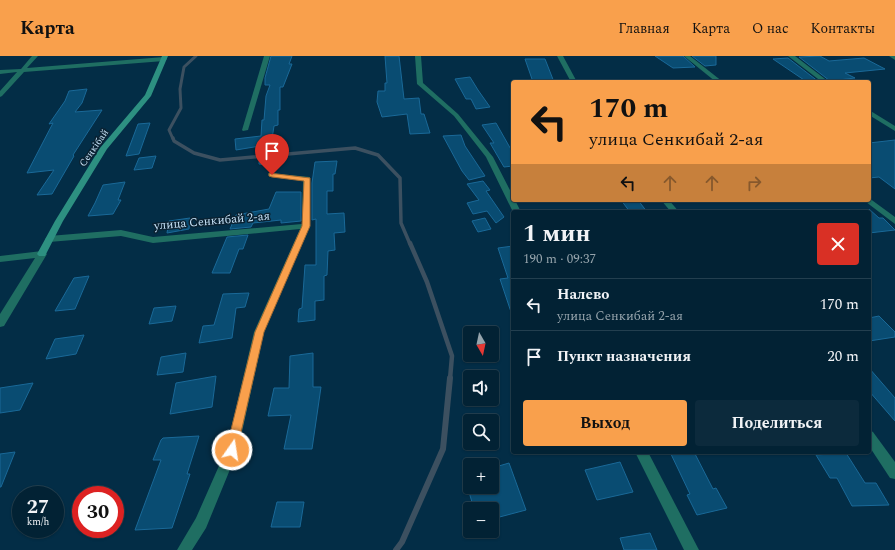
<!DOCTYPE html>
<html lang="ru">
<head>
<meta charset="utf-8">
<style>
  :root { --surface:#022234; --page:#0c2a3c; --text:#f1f3f6; --muted:#96a4ac; --line:#233f4f; --accent:#f9a04c }
  body { margin:0; font-family:Spectral,serif; background:var(--page); color:var(--text); height:100vh; display:flex; flex-direction:column; font-size:15px; white-space:nowrap }
  * { box-sizing:border-box; margin:0 }
  p { font-size:13px; color:var(--muted) }
  .icon { flex:none; width:22px; height:22px; fill:none; stroke:currentColor; stroke-width:2; stroke-linecap:round; stroke-linejoin:round }
  .map { position:relative; flex:1; overflow:hidden }
  .sheet { position:absolute; left:511px; top:154px; width:360px; height:244px; display:flex; flex-direction:column; background:var(--surface); border-radius:4px; box-shadow:0 1px 3px #0004,0 0 0 1px var(--line) }
  .sheet>* { flex:none }
  .banner { position:absolute; left:511px; top:24px; width:360px; height:122px; border-radius:4px; box-shadow:0 1px 3px #0004,0 0 0 1px var(--line); background:#f9a04c; color:#111; overflow:hidden }
  .needle { width:26px; rotate:171deg }
  .tools { position:absolute; left:463px; top:270px; display:grid; gap:8px }
  .tools a { display:grid; place-items:center; width:36px; height:36px; border-radius:4px; background:var(--surface); box-shadow:0 1px 3px #0004,0 0 0 1px var(--line); font-size:20px }
  .speed { position:absolute; left:12px; top:430px; display:flex; gap:8px; font-size:20px; font-weight:700; text-align:center }
  .speed>* { display:grid; place-content:center; width:52px; height:52px; border-radius:50%; background:var(--surface); box-shadow:0 1px 3px #0004,0 0 0 1px var(--line); line-height:1 }
  .speed small { font-size:10px; font-weight:400 }
  .speed .limit { border:6px solid #d22; background:#fff; color:#111 }
  .pin { position:absolute; display:grid; place-items:center; width:34px; height:34px; color:#fff; margin:-41px -17px; border-radius:50% 50% 50% 0; rotate:-45deg; box-shadow:0 0 4px #0007 }
  .pin .icon { rotate:45deg }
  .me { position:absolute; width:44px; margin:-22px; rotate:13deg; stroke-linejoin:round; filter:drop-shadow(0 0 3px #0008) }
  .turn { display:flex; align-items:center; gap:14px; height:84px; padding:0 12px; font-size:18px }
  .turn .icon { width:52px; height:52px; stroke-width:2.5 }
  .turn b { display:block; font-size:28px; line-height:34px }
  .lanes { display:flex; align-items:center; height:38px; padding:0 12px; background:#0003; justify-content:center; gap:20px; direction:ltr }
  .lanes .off { opacity:.35 }
  .round { display:grid; place-items:center; flex:none; width:42px; height:42px; border-radius:4px; background:var(--page) }
  .summary { display:flex; align-items:center; justify-content:space-between; height:68px; padding:0 12px }
  h1 { font-size:24px; font-weight:700; line-height:30px }
  .primary-button { display:flex; gap:8px; margin-top:auto; padding:8px 12px }
  .primary-button a { flex:1; height:46px; border-radius:4px; background:var(--accent); color:#111; font-size:16px; font-weight:700; line-height:46px; text-align:center }
  .primary-button a+a { background:var(--page); color:var(--text) }
  ul { padding:0; list-style:none }
  li { display:flex; align-items:center; gap:12px; height:52px; padding:0 12px; border-top:1px solid var(--line) }
  li div { flex:1 }
  li b { display:block; font-size:15px }
  li em { font-style:normal }
  header { display:flex; align-items:center; gap:24px; box-sizing:border-box; height:56px; padding:0 20px; background:var(--accent); color:#111 }
  header strong { font-size:19px }
  nav { display:flex; gap:22px; margin-inline-start:auto; font-size:14px }
  .map>svg:first-child { display:block }
</style>
</head>
<body>
<header>
<strong>Карта</strong>
<nav><a>Главная</a><a>Карта</a><a>О нас</a><a>Контакты</a></nav>
</header>
<div class="map">
<svg width="895" height="494" viewBox="0 0 895 494">
  <rect width="100%" height="100%" fill="#032d46"/>
  <g fill="none" stroke-linecap="round" stroke-linejoin="round">
    <polyline stroke="#3c5060" stroke-width="3" points="173,83 169,74 181,52 180,33 184,11 196,0"/>
    <polyline stroke="#3c5060" stroke-width="3.5" points="173,82 174,85 194,97 220,104 355,92 378,99 400,122 401,167 410,188"/>
    <polyline stroke="#3c5060" stroke-width="4.5" points="410,187 427,226 452,300 450,323"/>
    <polyline stroke="#3c5060" stroke-width="6" points="396,494 402,486 443,393 450,322"/>
  </g>
  <g fill="#094c72" stroke="#1a6998">
    <polygon points="271,0 292,0 289,8 292,8 283,31 280,31 280,54 278,54 278,69 274,70 268,109 259,108 260,90 236,94 235,83 261,80 262,64 264,64 266,40 270,29 265,29 265,22"/>
    <polygon points="385,0 399,0 404,43 419,42 421,58 424,58 430,77 410,78 407,58 382,61 377,46 378,35 385,35 385,27 387,27"/>
    <polygon points="655,0 683,0 695,11 673,12"/>
    <polygon points="692,0 716,0 716,9 705,10"/>
    <polygon points="820,0 829,5 864,2 885,13 845,17 855,22 830,25 799,1"/>
    <polygon points="788,2 819,26 807,26 773,3"/>
    <polygon points="525,3 545,3 554,26 533,26"/>
    <polygon points="470,21 478,34 490,51 476,53 471,43 466,43 455,23"/>
    <polygon points="87,33 82,47 75,56 102,54 73,99 74,100 52,138 37,139 54,114 27,117 53,67 49,68 65,45 69,35"/>
    <polygon points="150,67 139,98 126,100 138,68"/>
    <polygon points="496,67 513,97 513,110 504,111 490,87 494,87 482,69"/>
    <polygon points="461,79 465,90 485,120 469,124 462,115 443,80"/>
    <polygon points="895,84 895,133 879,121 869,122 869,87"/>
    <polygon points="156,100 152,112 134,114 139,102"/>
    <polygon points="337,105 335,118 333,118 333,135 327,135 327,158 344,157 345,176 334,177 335,194 328,195 327,219 324,220 324,244 315,245 315,264 298,266 299,253 302,252 305,209 316,209 316,163 312,164 312,127 315,106"/>
    <polygon points="483,125 490,134 486,135 504,161 496,167 487,155 473,158 467,147 479,144 467,128"/>
    <polygon points="125,126 118,144 121,144 113,158 88,160 95,147 103,129"/>
    <polygon points="276,136 301,136 301,165 281,167 281,164 253,167 251,171 230,173 236,159 269,153"/>
    <polygon points="621,144 638,144 647,156 630,156"/>
    <polygon points="869,153 879,162 883,162 895,174 869,177"/>
    <polygon points="190,162 189,173 167,177 169,165"/>
    <polygon points="485,162 491,173 478,176 472,165"/>
    <polygon points="248,179 243,193 239,193 230,217 212,217 227,181"/>
    <polygon points="513,190 513,255 511,256 500,223 508,222 498,192"/>
    <polygon points="89,220 75,253 55,255 74,222"/>
    <polygon points="249,237 245,251 236,252 232,282 199,287 203,270 214,269 223,238"/>
    <polygon points="176,250 172,265 149,268 154,252"/>
    <polygon points="879,260 895,276 895,281 869,285 869,262"/>
    <polygon points="84,279 76,298 46,303 55,283"/>
    <polygon points="186,297 183,316 157,319 161,301"/>
    <polygon points="313,297 313,331 321,331 312,393 284,393 291,359 268,360 274,332 289,332 290,300"/>
    <polygon points="869,312 895,342 895,365 869,335"/>
    <polygon points="216,320 212,351 170,358 176,327"/>
    <polygon points="33,327 20,354 0,357 0,332"/>
    <polygon points="199,380 187,418 190,418 172,472 135,474 161,404 153,404 161,384 163,382"/>
    <polygon points="15,396 1,431 0,431 0,398"/>
    <polygon points="670,396 694,396 713,433 716,432 727,452 697,459 687,439 690,438"/>
    <polygon points="846,397 865,427 876,427 889,449 852,450 837,422 830,422 816,399"/>
    <polygon points="620,406 633,436 597,444 585,414"/>
    <polygon points="509,407 526,454 492,463 492,453 474,453 464,419 470,417 470,431 492,431 492,412"/>
    <polygon points="277,446 304,446 300,471 271,471"/>
    <polygon points="650,477 657,494 624,494 620,482"/>
  </g>
  <g fill="none" stroke-linecap="round" stroke-linejoin="round">
    <g fill="#1f6e62" fill-rule="evenodd">
      <polygon points="32,0 38,0 27,12 164,1 167,3 164,5 24,16 2,40 0,41 0,35 17,16 0,18 0,14 21,13"/>
      <polygon points="264,0 270,0 248,74 243,75 242,74"/>
      <polygon points="415,0 421,0 423,27 458,58 493,101 513,140 513,144 515,144 521,156 513,156 486,101 454,60 417,28"/>
      <polygon points="557,0 563,0 577,26 571,26"/>
      <polygon points="684,0 690,0 723,26 716,26"/>
      <polygon points="788,0 795,0 829,26 822,26"/>
      <polygon points="889,0 895,0 895,4"/>
      <polygon points="869,54 895,70 895,75 869,59"/>
      <polygon points="269,117 310,121 310,170 264,276 238,394 206,472 192,494 177,494 196,462 226,394 254,276 300,173 153,187 121,180 49,186 45,183 49,180 121,174 153,181 302,168 303,125 272,121 268,119"/>
      <polygon points="869,142 895,161 895,168 866,146 865,144 869,144"/>
      <polygon points="661,144 669,144 679,156 671,156"/>
      <polygon points="42,195 47,198 4,270 0,271 0,258 35,202 0,206 0,200"/>
      <polygon points="869,374 873,376 895,406 895,423 890,422 869,390"/>
      <polygon points="635,396 648,396 699,494 684,494"/>
    </g>
    <polygon fill="#2d9081" fill-rule="evenodd" points="162,0 168,0 151,40 107,93 63,165 45,200 39,200 37,198 55,165 100,92 145,39"/>
  </g>
  <polygon fill="#f9a04c" stroke="#a26831" points="269,117 310,122 310,170 264,276 237,394 236,398 232,400 228,398 226,394 255,276 302,170 304,125 272,121 269,120"/>
  <g text-anchor="middle" dominant-baseline="central" stroke-width="3" stroke-linejoin="round" paint-order="stroke">
    <g font-size="10" fill="#c8e4f9" stroke="#0b2232">
      <text transform="translate(94 92) rotate(-55)">Сеңкібай</text>
    </g>
    <g font-size="12" fill="#c8e4f9" stroke="#0b2232">
      <text transform="translate(212 165) rotate(-5)">улица Сенкибай 2-ая</text>
    </g>
  </g>
</svg>
<div class="tools">
<a><svg class="needle" viewBox="-14 -14 28 28"><path d="M0-13l5 13h-10z" fill="#e53935"/><path d="M0 13l5-13h-10z" fill="#96a4ac"/></svg></a>
<a><svg class="icon" aria-label="sound" viewBox="0 0 24 24"><path d="M4 9h4l5-4v14l-5-4H4zM17 9q2 3 0 6"/></svg></a>
<a><svg class="icon" aria-label="search" viewBox="0 0 24 24"><circle cx="10" cy="10" r="6"/><path d="M15 15l6 6"/></svg></a>
<a>+</a>
<a>−</a>
</div>
<div class="speed"><div>27<small>km/h</small></div><div class="limit">30</div></div>
<div class="pin" style="left:272px;top:119px;background:#d93025"><svg class="icon" aria-label="arrive" viewBox="0 0 24 24"><path d="M6 21V4h12l-3 4 3 4H6"/></svg></div>
<svg class="me" style="left:232px;top:394px" viewBox="-20 -20 40 40"><circle r="17" fill="#f9a04c" stroke="#fff" stroke-width="3"/><path d="M0-11L8 9 0 5-8 9z" fill="#fff"/></svg>
<div class="banner">
<div class="turn"><svg class="icon" aria-label="left" viewBox="0 0 24 24"><path d="M17 20v-9H6M10 6l-5 5 5 5"/></svg><div><b>170 m</b>улица Сенкибай 2-ая</div></div>
<div class="lanes"><svg class="icon" aria-label="left" viewBox="0 0 24 24"><path d="M17 20v-9H6M10 6l-5 5 5 5"/></svg><svg class="icon off" aria-label="ahead" viewBox="0 0 24 24"><path d="M12 20V5M6 11l6-6 6 6"/></svg><svg class="icon off" aria-label="ahead" viewBox="0 0 24 24"><path d="M12 20V5M6 11l6-6 6 6"/></svg><svg class="icon off" aria-label="right" viewBox="0 0 24 24"><path d="M7 20v-9h11M14 6l5 5-5 5"/></svg></div>
</div>
<section class="sheet">
<div class="summary"><div><h1>1 мин</h1><p>190 m · 09:37</p></div><a class="round" style="background:#d93025;color:#fff"><svg class="icon" aria-label="close" viewBox="0 0 24 24"><path d="M6 6l12 12M18 6L6 18"/></svg></a></div>
<ul>
<li><svg class="icon" aria-label="left" viewBox="0 0 24 24"><path d="M17 20v-9H6M10 6l-5 5 5 5"/></svg><div><b>Налево</b><p>улица Сенкибай 2-ая</p></div><em>170 m</em></li>
<li><svg class="icon" aria-label="arrive" viewBox="0 0 24 24"><path d="M6 21V4h12l-3 4 3 4H6"/></svg><div><b>Пункт назначения</b></div><em>20 m</em></li>
</ul>
<div class="primary-button"><a>Выход</a><a>Поделиться</a></div>
</section>
</div>
</body>
</html>
